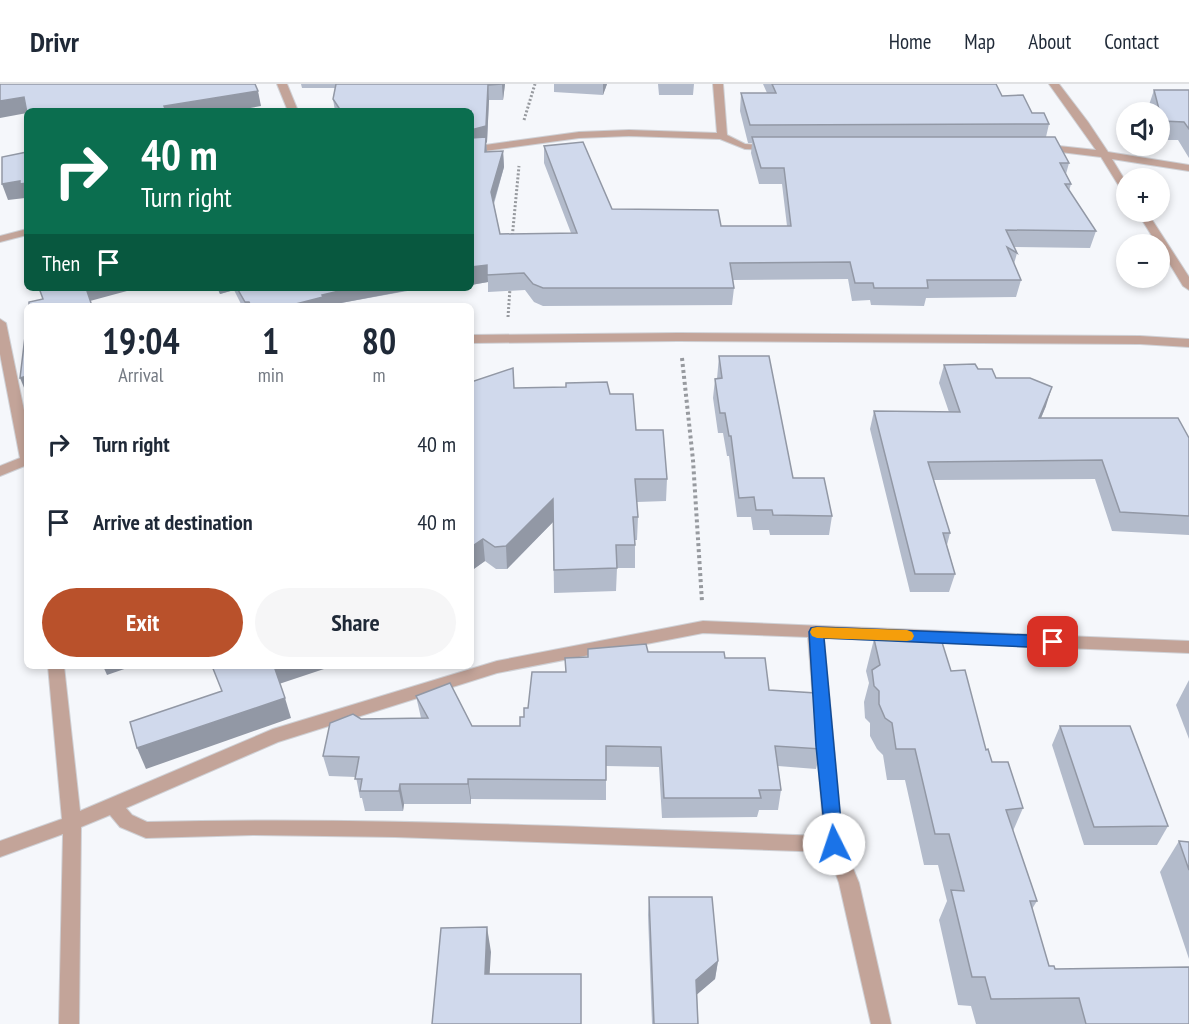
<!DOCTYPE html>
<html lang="en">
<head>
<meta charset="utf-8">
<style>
  :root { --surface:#fff; --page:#f6f6f7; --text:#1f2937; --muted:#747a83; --line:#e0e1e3; --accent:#b9512b }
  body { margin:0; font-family:"PT Sans Narrow",sans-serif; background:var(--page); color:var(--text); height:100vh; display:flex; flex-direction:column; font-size:22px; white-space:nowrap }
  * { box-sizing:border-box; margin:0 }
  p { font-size:20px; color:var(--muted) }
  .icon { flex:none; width:33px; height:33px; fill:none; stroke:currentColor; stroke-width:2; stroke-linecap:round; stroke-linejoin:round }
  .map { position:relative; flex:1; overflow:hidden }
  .sheet { position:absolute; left:24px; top:219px; width:450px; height:366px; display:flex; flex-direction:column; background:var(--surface); border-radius:9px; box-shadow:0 3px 9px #0003 }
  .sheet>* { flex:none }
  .guide { position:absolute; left:24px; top:24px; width:450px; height:183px; border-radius:9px; box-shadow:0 3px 9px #0003; background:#0b6e4f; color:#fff; overflow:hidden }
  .controls { position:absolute; left:1116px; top:18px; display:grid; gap:12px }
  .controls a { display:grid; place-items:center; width:54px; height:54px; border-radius:50%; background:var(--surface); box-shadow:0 3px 9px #0003; font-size:30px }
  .pin { position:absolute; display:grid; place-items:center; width:51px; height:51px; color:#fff; margin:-26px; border-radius:12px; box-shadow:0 3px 9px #0006 }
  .me { position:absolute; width:66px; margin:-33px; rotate:356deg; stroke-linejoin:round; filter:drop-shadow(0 0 4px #0008) }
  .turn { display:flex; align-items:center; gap:21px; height:126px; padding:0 18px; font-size:27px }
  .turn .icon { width:78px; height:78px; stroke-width:2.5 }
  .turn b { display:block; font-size:42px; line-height:51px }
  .then { display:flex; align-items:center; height:57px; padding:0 18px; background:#0003; gap:12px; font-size:22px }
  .eta { display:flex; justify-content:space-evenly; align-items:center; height:102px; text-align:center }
  .eta b { font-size:36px; font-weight:700; line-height:42px }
  .action { display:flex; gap:12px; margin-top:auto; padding:12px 18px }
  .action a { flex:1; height:69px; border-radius:36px; background:var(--accent); color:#fff; font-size:24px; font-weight:700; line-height:69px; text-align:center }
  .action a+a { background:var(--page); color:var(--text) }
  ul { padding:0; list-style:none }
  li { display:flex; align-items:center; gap:18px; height:78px; padding:0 18px }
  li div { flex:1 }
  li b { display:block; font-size:22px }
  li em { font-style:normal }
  header { display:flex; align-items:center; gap:36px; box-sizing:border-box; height:84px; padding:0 30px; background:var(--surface); border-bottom:2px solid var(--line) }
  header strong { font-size:28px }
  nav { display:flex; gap:33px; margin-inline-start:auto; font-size:21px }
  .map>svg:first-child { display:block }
</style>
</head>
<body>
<header>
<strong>Drivr</strong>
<nav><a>Home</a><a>Map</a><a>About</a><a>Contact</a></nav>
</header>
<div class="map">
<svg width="1189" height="940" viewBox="0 0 1189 940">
  <rect width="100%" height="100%" fill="#f5f7fb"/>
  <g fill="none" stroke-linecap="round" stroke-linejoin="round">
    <defs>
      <g id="minor">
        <polygon points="277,0 287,0 298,27 288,27"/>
        <polygon points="713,0 723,0 727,51 745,60 774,62 774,66 745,65 720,55 629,52 579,54 471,69 471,63 579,48 629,46 717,49"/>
        <polygon points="1049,0 1059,0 1088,38 1108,68 1189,81 1189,87 1112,75 1126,98 1126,108 1122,107 1101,73 1036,65 1036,61 1040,60 1096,66"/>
        <polygon points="1137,128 1147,128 1189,193 1189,206 1183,202 1160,164 1160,160 1157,160"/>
        <polygon points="27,145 27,151 0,158 0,152"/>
        <polygon points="0,235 6,239 27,341 27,381 0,392 0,382 20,374 0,270"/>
        <polygon points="678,249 1140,252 1189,255 1189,263 1140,260 678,257 471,259 471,251"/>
        <path d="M703,537L1189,557V569L824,554L843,760L859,799L891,940H871L839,799L828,768L395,753L253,751L146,754L120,743L110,731L81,743L79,940H59L63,750L0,773V757L62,735L48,582H64L80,727L273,645L497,577ZM703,549L808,553L824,752C598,744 373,732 147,738L132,731L126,724L278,658L497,589Z"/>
      </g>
    </defs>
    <use href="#minor" stroke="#cfd1d6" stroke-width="2"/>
    <g stroke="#979a9f" stroke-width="3" stroke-dasharray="2 2" stroke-linecap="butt">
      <polyline points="524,36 535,0"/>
      <polyline points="512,155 519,82"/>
      <polyline points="508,233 510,204"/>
    </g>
    <polyline stroke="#979a9f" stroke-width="4" stroke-dasharray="3 3" stroke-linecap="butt" points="682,274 693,376 702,518"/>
    <use href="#minor" fill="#c3a499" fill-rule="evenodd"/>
  </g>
  <g fill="#b3bbcb">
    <polygon points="301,0 505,0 503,16 489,16 487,58 486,59 487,68 503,67 504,83 494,120 500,150 571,149 544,79 544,62 612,125 721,142 787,142 782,100 759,100 751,69 752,59 748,59 740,27 741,9 767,9 763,0 996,0 1002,12 1049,40 1046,53 1069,79 1066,90 1071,100 1069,107 1096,147 1090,164 1014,163 1017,169 1014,180 1021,196 1016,213 926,214 924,222 871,221 870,216 852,217 848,195 733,196 734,204 732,221 543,222 534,218 525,206 488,208 488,198 471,201 471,27 335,27 333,15 335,4 302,4"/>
    <polygon points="554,0 607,0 603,11 554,8"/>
    <polygon points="658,0 694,0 693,11 659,11"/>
    <polygon points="1154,6 1189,6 1189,74 1178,56 1160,56 1160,28 1149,28 1148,24"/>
    <polygon points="217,204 424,204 341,219 342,222 242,222 234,206 220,210"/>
    <polygon points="719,272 793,394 832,432 829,451 770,451 769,446 753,446 751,433 737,433 729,372 727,372 723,349 718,349 713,314 715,295 717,295"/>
    <polygon points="944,281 978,285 1046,322 1041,334 1189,354 1189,451 1112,447 1095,395 933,396 950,449 947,461 955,490 949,508 910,508 870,345 874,327 949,328 939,299"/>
    <polygon points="471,298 514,304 610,310 636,346 667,395 666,417 637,418 638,433 637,456 635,456 635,484 617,484 616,507 554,509 553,438 507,485 496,485 485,477 471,487"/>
    <polygon points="874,555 951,587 992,678 1023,724 1013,747 1037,817 1032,825 1049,882 1189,940 976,940 971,922 958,921 939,836 947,817 938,781 924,781 905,696 887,696 883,671 877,665 870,652 870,639 865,634 864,618 869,599 866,587"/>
    <polygon points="648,568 725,574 769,606 821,665 816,685 778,682 781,706 778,726 759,726 757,733 662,734 659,683 606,682 606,716 471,715 471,720 404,720 403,727 365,727 362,714 360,714 356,693 329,692 323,672 361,635 421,634 416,612 472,642 520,642 528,624 566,588 588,573"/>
    <polygon points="1189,596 1189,655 1176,621"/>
    <polygon points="1060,642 1168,742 1157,761 1084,761 1052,661"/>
    <polygon points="1179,757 1189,758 1189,875 1160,788"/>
    <polygon points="649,813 718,877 715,895 697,910 698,940 652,940 648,831"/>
  </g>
  <g fill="#9298a5">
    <polygon points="502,0 505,0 503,16 502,1"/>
    <polygon points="603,0 607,0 603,11"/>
    <polygon points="488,1 489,16 487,58 486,59 487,69 471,62 471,46"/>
    <polygon points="258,7 261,22 233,27 165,27 164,22"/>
    <polygon points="24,13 27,29 0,34 0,17"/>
    <polygon points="503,67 504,83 492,124 491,108"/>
    <polygon points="20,97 27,99 27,116 26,116 25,114 8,116 2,100"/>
    <polygon points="487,181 488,198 471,201 471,183"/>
    <polygon points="86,204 138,204 90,217"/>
    <polygon points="218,204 233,204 234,206 220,210"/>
    <polygon points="336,204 420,204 341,219 342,222 288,222 322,211"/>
    <polygon points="245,218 249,218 250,222 246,222"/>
    <polygon points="27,292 27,311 20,294"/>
    <polygon points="1052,303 1046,322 1033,353 1039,334"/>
    <polygon points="553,415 554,437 507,485 506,462"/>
    <polygon points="483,455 485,477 471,487 471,463"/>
    <polygon points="103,582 133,582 107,591"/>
    <polygon points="274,582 333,582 279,600"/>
    <polygon points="285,614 291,634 146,685 137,664"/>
    <polygon points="468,695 471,715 471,720 468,700"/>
    <polygon points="400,700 404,720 403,727 399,707"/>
    <polygon points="487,843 491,868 488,915 485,890"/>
    <polygon points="718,877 715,895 694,913 696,896"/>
  </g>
  <g fill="#d0d9ec" stroke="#9298a5" stroke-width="1.5">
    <polygon points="0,0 255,0 258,7 164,22 166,27 27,27 27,29 24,13 0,17"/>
    <polygon points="336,0 502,0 488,1 486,42 471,46 471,27 341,27 333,15"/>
    <polygon points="772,0 996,0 1002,12 1023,11 1032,29 1044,29 1049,40 750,41 741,9 776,9"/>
    <polygon points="1154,6 1189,6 1189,45 1184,38 1162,37"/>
    <polygon points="486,53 485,68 503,67 491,108 500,150 577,149 544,62 583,58 612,125 718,126 721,142 791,142 784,84 761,84 752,53 1055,53 1069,79 1060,79 1071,100 1065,100 1096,147 1006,146 1017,169 1007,163 1021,196 927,196 928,204 874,204 873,199 855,199 850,178 730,179 734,204 543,204 533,200 524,189 487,191 487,181 471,183 471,54"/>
    <polygon points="27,68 27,99 20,100 20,97 2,100 2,73"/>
    <polygon points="39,204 86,204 92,222 29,222 29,218 43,215"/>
    <polygon points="237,204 337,204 339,207 322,211 323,213 288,222 251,222 249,218 245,218"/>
    <polygon points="27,236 27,292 20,294"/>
    <polygon points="719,272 769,272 793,394 824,394 832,432 773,431 772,426 756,426 754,413 739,414 731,352 729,352 725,329 720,329 715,295 722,294"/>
    <polygon points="975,280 978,285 992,285 996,294 1030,294 1052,303 1039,334 1178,334 1189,354 1189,432 1120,428 1102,376 928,378 950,449 943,449 955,490 915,490 874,327 960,328 944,281"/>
    <polygon points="513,284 514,304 566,303 566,299 607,298 610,310 633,310 636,346 663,346 667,395 635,395 638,433 633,433 635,461 616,461 617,484 554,486 553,415 506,462 495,463 483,455 471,463 471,298"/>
    <polygon points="874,555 941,555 951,587 965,586 986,666 988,665 992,678 1008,678 1023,724 1006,726 1037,817 1030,817 1049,882 1054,882 1055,885 1189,883 1189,940 1086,940 1079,914 991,915 985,893 972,893 951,806 964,807 949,750 935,750 915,665 896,665 892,639 885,634 879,620 879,607 874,602 872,586 880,581"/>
    <polygon points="646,560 648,568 724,568 725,574 765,574 769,606 816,609 821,665 775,662 781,706 759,706 761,714 664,714 661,663 606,662 606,696 468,695 468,700 400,700 399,707 360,707 362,695 355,695 359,673 323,672 330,639 353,630 361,635 428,634 416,612 450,599 472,642 520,642 520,633 524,633 524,624 528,624 532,588 566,588 565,574 588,573 588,565"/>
    <polygon points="212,582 274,582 285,614 137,664 130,638 222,607"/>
    <polygon points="1060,642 1130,642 1168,742 1094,743"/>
    <polygon points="1179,757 1189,758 1189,786"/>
    <polygon points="649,813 712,813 718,877 696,896 698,940 654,940"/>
    <polygon points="487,843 485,890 581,890 581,940 432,940 441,844"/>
  </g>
  <polygon fill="#1a73e8" stroke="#114b97" stroke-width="1.5" points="816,543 1053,552 1058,554 1060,558 1058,562 1053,564 824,554 843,760 840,766 834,768 828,766 826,760 816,662 809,548 811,544"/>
  <polygon fill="#f59e0b" points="817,543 907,546 912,548 914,552 912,556 907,557 817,554 812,552 810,548 812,544"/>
</svg>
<div class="controls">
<a><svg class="icon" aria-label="sound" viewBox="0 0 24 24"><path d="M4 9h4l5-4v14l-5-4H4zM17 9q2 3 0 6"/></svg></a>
<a>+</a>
<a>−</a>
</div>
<div class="pin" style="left:1053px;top:558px;background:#d93025"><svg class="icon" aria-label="arrive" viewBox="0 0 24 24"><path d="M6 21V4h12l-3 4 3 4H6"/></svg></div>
<svg class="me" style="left:834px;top:760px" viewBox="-20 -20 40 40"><circle r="19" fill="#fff"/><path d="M0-13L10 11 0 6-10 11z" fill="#1a73e8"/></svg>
<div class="guide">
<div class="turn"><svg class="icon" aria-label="right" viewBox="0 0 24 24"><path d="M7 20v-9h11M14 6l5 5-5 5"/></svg><div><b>40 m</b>Turn right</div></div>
<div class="then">Then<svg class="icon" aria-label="arrive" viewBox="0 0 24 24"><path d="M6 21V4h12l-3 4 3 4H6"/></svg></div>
</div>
<section class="sheet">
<div class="eta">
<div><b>19:04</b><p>Arrival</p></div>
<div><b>1</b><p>min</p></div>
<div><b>80</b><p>m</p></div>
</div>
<ul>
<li><svg class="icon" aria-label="right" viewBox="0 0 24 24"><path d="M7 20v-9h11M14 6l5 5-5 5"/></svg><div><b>Turn right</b></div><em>40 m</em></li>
<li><svg class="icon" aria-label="arrive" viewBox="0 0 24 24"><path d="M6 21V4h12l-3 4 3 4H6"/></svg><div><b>Arrive at destination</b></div><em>40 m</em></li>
</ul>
<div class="action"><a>Exit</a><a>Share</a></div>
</section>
</div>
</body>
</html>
